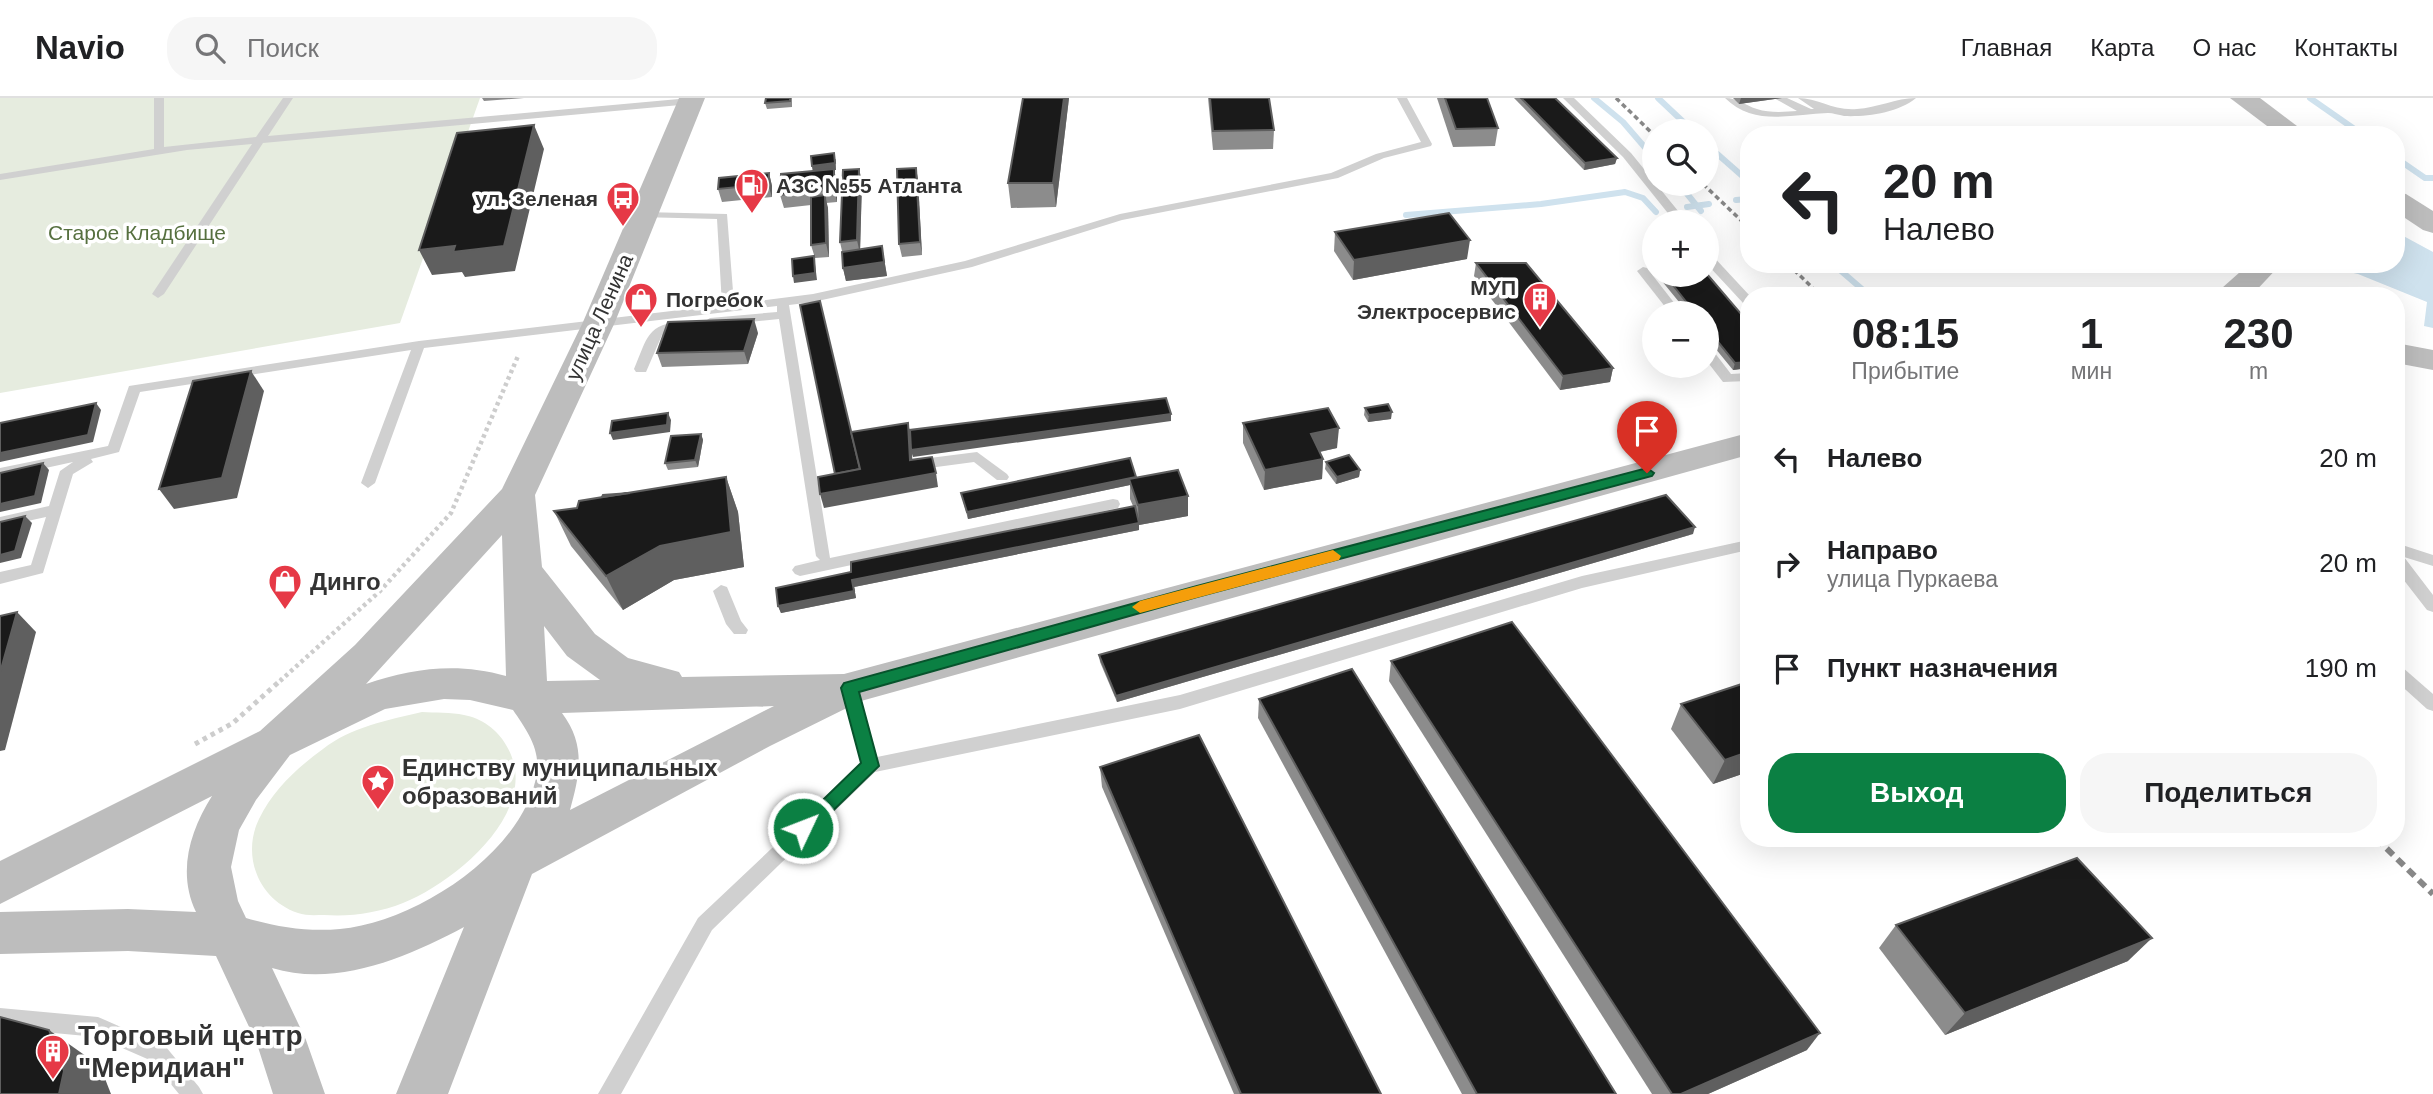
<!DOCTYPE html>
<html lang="ru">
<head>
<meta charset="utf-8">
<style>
  :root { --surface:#fff; --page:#f6f6f6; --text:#202124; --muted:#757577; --line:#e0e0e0; --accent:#0b8043 }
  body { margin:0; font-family:Arial,sans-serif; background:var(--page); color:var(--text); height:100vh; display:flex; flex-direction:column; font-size:26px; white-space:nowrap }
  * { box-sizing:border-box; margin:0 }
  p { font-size:23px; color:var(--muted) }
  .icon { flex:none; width:38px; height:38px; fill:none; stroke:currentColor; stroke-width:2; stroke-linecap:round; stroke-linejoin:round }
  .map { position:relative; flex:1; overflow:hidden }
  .panel { position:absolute; left:1740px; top:189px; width:665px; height:560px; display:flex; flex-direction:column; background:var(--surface); border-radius:28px; box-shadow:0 7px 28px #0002 }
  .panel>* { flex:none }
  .top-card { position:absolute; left:1740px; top:28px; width:665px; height:147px; border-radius:28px; box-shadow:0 7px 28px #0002; background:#fff; color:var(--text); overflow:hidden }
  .tools { position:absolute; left:1642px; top:21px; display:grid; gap:14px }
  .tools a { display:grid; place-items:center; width:77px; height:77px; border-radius:50%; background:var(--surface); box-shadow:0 7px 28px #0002; font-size:35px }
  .pin { position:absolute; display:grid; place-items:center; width:60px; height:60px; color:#fff; margin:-72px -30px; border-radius:50% 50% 50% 0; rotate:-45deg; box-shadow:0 0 7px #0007 }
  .pin .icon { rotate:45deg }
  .me { position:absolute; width:77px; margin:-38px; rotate:47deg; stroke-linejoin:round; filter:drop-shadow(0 0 5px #0008) }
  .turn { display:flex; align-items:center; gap:24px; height:147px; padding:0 28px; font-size:32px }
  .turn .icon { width:91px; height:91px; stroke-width:2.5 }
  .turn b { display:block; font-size:49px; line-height:60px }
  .eta { display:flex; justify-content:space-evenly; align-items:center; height:119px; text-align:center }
  .eta b { font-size:42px; font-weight:600; line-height:49px }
  .primary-button { display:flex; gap:14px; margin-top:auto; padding:14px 28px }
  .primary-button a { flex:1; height:80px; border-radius:28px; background:var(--accent); color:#fff; font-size:28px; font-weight:600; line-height:80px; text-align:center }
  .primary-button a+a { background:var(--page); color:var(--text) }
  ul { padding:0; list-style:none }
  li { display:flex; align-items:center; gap:21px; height:105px; padding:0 28px }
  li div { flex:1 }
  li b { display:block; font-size:26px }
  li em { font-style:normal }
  header { display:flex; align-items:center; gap:42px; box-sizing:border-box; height:98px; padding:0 35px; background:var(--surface); border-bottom:2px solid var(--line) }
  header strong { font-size:33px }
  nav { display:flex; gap:38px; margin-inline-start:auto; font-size:24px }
  .search { width:490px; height:63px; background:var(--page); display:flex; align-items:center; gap:18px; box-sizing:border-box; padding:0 24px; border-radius:28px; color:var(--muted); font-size:26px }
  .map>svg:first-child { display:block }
</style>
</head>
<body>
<header>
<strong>Navio</strong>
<div class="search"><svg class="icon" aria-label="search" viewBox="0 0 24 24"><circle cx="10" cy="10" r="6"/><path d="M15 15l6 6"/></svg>Поиск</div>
<nav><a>Главная</a><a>Карта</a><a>О нас</a><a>Контакты</a></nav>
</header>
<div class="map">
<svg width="2433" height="996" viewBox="0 0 2433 996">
  <rect width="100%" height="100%" fill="#fff"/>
  <g fill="#e6ecdf">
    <polygon points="0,0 480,0 400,225 0,295"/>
    <path d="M422,614C435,615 451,614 464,617C481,620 498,632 506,647C545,710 456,784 403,805C378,815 350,819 324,817C316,817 306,818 298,815C259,802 241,758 259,721C273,692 297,670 323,651C351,629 388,622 422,614Z"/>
  </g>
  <polygon fill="#cfe2ee" points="2396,134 2433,154 2433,230 2424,228 2427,204 2358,176 2331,170 2333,166 2396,166"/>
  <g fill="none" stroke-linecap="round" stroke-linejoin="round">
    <g stroke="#cfe2ee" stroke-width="6">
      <polyline points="1594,0 1623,24 1654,60"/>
      <polyline points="1658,0 1693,33"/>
      <polyline points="2310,0 2363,37"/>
      <polyline points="1706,46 1748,83"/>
      <polyline points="2396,60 2425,80 2433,80"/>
      <polyline points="1679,86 1701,113"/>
      <polyline points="1736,102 1748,101"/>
      <polyline points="1687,109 1709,106"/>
      <polyline points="1406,117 1541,106 1625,94 1643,100 1656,114"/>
      <polyline points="1833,166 1870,198"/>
    </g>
    <polyline stroke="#cdcdcd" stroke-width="4.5" stroke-dasharray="3.5 3.5" stroke-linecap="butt" points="280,583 380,493 451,415 518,258"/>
    <polyline stroke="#cdcdcd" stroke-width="5" stroke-dasharray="4.5 4.5" stroke-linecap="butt" points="195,646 233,625 282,581"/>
    <g fill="#d0d0d0" fill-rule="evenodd">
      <polygon points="154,0 164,0 164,49 256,39 283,0 293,0 268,38 690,0 696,3 691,6 263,45 164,196 158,200 152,196 252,46 187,52 0,82 0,76 154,51"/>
      <polygon points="1397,0 1407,0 1432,46 1431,48 1384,60 1338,80 1122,122 972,169 813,204 789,207 830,460 1113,401 1118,402 1120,406 1118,410 800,478 795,476 792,472 795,468 820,462 816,458 779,221 710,228 704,224 710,220 777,214 777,208 424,250 375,385 368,390 361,385 411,252 140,294 119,354 91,361 93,364 73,376 43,475 0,486 0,474 31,467 46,419 0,429 0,419 49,408 60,373 73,364 0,380 0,370 108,348 129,288 419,243 722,207 717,121 639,119 637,117 643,114 727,116 734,206 813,196 965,163 1120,116 1331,75 1376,56 1421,44"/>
      <polygon points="1563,0 1574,0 1631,55 1687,124 1675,124 1623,59"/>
      <path d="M1725,0C1738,0 1744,7 1757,11C1769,15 1784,14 1797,13L1774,0H1787L1811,11H1814L1798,0C1818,0 1833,13 1857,11C1877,10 1896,0 1916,0C1898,15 1866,19 1844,18C1839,17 1833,15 1828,15C1792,16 1754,29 1725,0Z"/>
      <polygon points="1706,154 1710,155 1750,198 1748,207 1744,206 1706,165"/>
      <polygon points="1643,169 1647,170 1682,215 1670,215 1637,173"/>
      <path d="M685,223L690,224V230L672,232L662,237L646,274H636L634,271C648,239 646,226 685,223Z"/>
      <polygon points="1706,249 1711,250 1731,276 1748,275 1748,283 1723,284 1706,262"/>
      <polygon points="977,354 1007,376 1009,379 1007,382 997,382 974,364 914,372 907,367 914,362"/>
      <polygon points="1748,442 1748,452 1582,490 1180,611 875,674 712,832 621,996 598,996 698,820 861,666 842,590 844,585 856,585 858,590 877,659 1180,597 1582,478"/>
      <polygon points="2396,445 2433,457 2433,468 2404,459 2433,497 2433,514 2427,512 2396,472"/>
      <polygon points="721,487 727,489 741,523 748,532 746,536 734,536 726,526 713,493"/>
      <polygon points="2396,568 2402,569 2433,596 2433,613 2427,611 2396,583"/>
      <polygon points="0,910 98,919 105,922 166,949 199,989 203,996 179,996 152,963 97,939 0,930"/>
    </g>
    <g fill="#bdbdbd" fill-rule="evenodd">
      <path d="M679,0H705L615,224L535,397L542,469L595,536L628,560L679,574L682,579L844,576L1748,335V357L861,603L770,648L532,776L448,996H396L464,829C408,859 336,890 272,870L306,942L325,996H273L257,946L216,858L128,853L0,856V814L128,811L196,814C177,774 190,733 212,698L0,806V763L260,633L355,547L502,391L583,224ZM502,437L506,578C458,564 412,570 366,586ZM544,528L567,558L600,582L547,583ZM444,601L470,602L513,612C526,631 540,650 537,674C526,753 415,825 340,831C308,834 277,829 246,820L238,803L231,769L239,732L256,702L290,657L385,611ZM774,608L570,712C580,676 586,647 562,615Z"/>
      <polygon points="2230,0 2260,0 2309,37 2279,37"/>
      <polygon points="2396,94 2406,96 2433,113 2433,135 2423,132 2396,114"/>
      <polygon points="2249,166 2281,166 2251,198 2213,198"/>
      <polygon points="2396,245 2433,252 2433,272 2396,265"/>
    </g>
    <g stroke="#888" stroke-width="3.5" stroke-dasharray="5 3.5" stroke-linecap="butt">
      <polyline points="1616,0 1654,37"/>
      <polyline points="1703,86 1748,129"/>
      <polyline points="1788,166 1821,198"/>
    </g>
    <polyline stroke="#888" stroke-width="6" stroke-dasharray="9 6" stroke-linecap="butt" points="2376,740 2433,796"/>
  </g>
  <g fill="#8c8c8c">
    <polygon points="482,0 524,0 484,3"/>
    <polygon points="766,0 792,0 792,9 767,11 765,5"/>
    <polygon points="1069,0 1056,109 1011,110 1008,85"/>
    <polygon points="1208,0 1269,0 1274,32 1273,51 1213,52"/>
    <polygon points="1437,0 1487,0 1498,30 1495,48 1453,49"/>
    <polygon points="1514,0 1555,0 1617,60 1615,66 1584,72"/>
    <polygon points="1733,0 1782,0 1739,6"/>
    <polygon points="836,61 836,72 834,72 837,84 837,104 826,105 828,110 829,159 815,160 811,147 811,107 784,110 780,97 813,73 812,68"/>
    <polygon points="916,70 918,82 922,157 902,159 899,146"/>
    <polygon points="769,75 772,88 772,99 722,104 718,91"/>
    <polygon points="862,83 860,151 884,161 887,178 846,183 843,170 842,153 840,144"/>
    <polygon points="1335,134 1467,161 1353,182 1334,153"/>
    <polygon points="1653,162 1654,162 1654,172 1651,169"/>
    <polygon points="1476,165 1613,270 1610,284 1560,292 1474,178"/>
    <polygon points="1657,177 1706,177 1748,224 1748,270 1733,272 1706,239 1706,215 1688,215"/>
    <polygon points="758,235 748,266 662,269 657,255"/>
    <polygon points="1365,310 1391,321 1368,324 1364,317"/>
    <polygon points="1243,325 1337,350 1320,354 1323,361 1322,381 1264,392 1243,345"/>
    <polygon points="701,336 703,342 698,369 668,372 665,365"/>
    <polygon points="1326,364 1360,372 1359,379 1336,386 1325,371"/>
    <polygon points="726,379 738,414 744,469 674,482 623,512 571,448 554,413 577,410 630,395"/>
    <polygon points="1136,380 1188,418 1139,427 1139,426 1139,432 854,489 856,500 781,515 778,508 851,474 1133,408 1130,401 1130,387 968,421 961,395"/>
    <polygon points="1693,436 1117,604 1100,564 1099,557"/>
    <polygon points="1391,563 1807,952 1708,996 1652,996 1389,583"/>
    <polygon points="1748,584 1748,674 1713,686 1671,631 1681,606"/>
    <polygon points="1259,601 1616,996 1462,996 1258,620"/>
    <polygon points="1100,669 1381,996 1234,996 1102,689"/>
    <polygon points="1896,827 2128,863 1945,937 1879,850"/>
  </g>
  <g fill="#5f5f5f">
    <polygon points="1064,0 1069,0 1056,109 1053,85"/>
    <polygon points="1741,0 1782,0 1739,6"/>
    <polygon points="534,27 544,51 515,173 465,179 462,174 432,177 419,152 455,148"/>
    <polygon points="834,55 836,72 834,72 837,84 837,104 834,91 813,74 812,68"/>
    <polygon points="1617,60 1615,66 1584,72 1585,65"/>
    <polygon points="916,70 918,82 922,157 920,144"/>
    <polygon points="859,71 862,83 860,156 857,142"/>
    <polygon points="769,75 772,88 772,99 768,86"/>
    <polygon points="825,97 828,110 829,159 826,145"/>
    <polygon points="1470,142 1467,161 1353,182 1354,162"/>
    <polygon points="882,148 887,178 846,183 843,170"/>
    <polygon points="814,158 817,182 794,185 793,178"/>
    <polygon points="754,221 758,235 748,266 744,253"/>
    <polygon points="1748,264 1748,270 1733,272 1735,265"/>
    <polygon points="1613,270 1610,284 1560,292 1563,278"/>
    <polygon points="251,273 264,293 237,400 174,411 159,391"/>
    <polygon points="96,305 101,312 93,344 0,364 0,355"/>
    <polygon points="1392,314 1391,321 1368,324 1369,317"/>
    <polygon points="668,315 671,322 670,334 613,342 610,335"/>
    <polygon points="1171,316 1171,323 913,359 912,356 913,376 910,362 908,325 911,338"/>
    <polygon points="1339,330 1337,350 1309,356 1311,336"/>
    <polygon points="701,336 703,342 698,369 695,362"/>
    <polygon points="1323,361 1322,381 1264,392 1265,372"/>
    <polygon points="43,365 49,372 41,405 0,414 0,406"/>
    <polygon points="1360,372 1359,379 1336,386 1337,379"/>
    <polygon points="936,375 938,389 824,410 820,396"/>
    <polygon points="726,379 738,414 744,469 674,482 623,512 606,478"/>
    <polygon points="1136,379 1129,381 1130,387 968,421 967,414"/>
    <polygon points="1188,398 1188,418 1139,427 1138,407"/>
    <polygon points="25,418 32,425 21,460 0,465 0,457"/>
    <polygon points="1139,425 1139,432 854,489 856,500 781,515 778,508 852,482"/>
    <polygon points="1695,429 1693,436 1117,604 1116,598"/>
    <polygon points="17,514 36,534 5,652 0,653 0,575"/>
    <polygon points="1748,654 1748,674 1713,686 1725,662"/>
    <polygon points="2152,840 2128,863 1945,937 1965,915"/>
    <polygon points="49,932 100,968 111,996 59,996"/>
    <polygon points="1820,935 1807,952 1708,996 1681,996"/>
  </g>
  <g fill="#1a1a1a" stroke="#5f5f5f" stroke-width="2">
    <polygon points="766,0 790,0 790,3 765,5"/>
    <polygon points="1023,0 1064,0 1053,85 1008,85"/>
    <polygon points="1210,0 1269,0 1274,32 1213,33"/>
    <polygon points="1445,0 1487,0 1498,30 1456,31"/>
    <polygon points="1521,0 1555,0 1617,60 1585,65"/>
    <polygon points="534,27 504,148 453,154 455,148 419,152 457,35"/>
    <polygon points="2087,30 2097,37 2055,37"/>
    <polygon points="834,55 835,65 812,68 811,58"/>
    <polygon points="916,70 920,144 899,146 897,71"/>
    <polygon points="834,71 834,91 780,97 781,76"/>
    <polygon points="859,71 857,142 840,144 843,72"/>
    <polygon points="769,75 768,86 718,91 719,80"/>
    <polygon points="825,97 826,145 811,147 811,99"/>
    <polygon points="1449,115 1470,142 1354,162 1335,134"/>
    <polygon points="882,148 884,164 843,170 842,154"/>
    <polygon points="814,158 815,175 793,178 792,161"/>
    <polygon points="1476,165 1526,165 1613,270 1563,278"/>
    <polygon points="1706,175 1748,224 1748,264 1735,265 1706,229 1706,215 1695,215 1665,177 1706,177"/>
    <polygon points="820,203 860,371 835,376 800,207"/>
    <polygon points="754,221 744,253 657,255 668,224"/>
    <polygon points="251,273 222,380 159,391 193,283"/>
    <polygon points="1166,300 1171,316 911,352 910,332"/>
    <polygon points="96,305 88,337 0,355 0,325"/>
    <polygon points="1388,306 1392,314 1369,317 1365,310"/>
    <polygon points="1328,310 1339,330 1311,336 1323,361 1265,372 1243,325"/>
    <polygon points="668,315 667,327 610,335 612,323"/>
    <polygon points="908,325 910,362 932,359 936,375 820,396 818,379 860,371 851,334"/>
    <polygon points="701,336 695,362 665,365 671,338"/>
    <polygon points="1349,357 1360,372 1337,379 1326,364"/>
    <polygon points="1130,360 1136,379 967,414 961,395"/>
    <polygon points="43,365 35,398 0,406 0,375"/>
    <polygon points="1178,372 1188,398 1138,407 1129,381"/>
    <polygon points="726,379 731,434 660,448 606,478 554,413 577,410 579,403"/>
    <polygon points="630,395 602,399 603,397"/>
    <polygon points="1666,397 1695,429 1116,598 1099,557"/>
    <polygon points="1135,408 1139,425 852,482 854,493 778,508 776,490 851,474 851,464"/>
    <polygon points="25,418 15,453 0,457 0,424"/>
    <polygon points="17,514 0,575 0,518"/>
    <polygon points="1512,524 1820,935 1681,996 1672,996 1391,563"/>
    <polygon points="1352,571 1616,996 1477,996 1259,601"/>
    <polygon points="1748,584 1748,654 1725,662 1681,606"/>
    <polygon points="1199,637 1381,996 1241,996 1100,669"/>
    <polygon points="2077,760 2152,840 1965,915 1896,827"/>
    <polygon points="0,919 49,932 64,973 59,996 0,996"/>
  </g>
  <polygon fill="#0b8043" stroke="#07532c" stroke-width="2" points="1647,370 1654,375 1652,378 1197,499 859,594 879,668 810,735 797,735 794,730 861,665 841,590 844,585 1197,488"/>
  <polygon fill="#f59e0b" points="1333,452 1341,458 1339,462 1140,515 1132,509 1140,503"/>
  <defs>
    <symbol id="fuel-pin" viewBox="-11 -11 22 30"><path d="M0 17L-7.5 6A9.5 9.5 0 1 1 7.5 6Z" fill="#e63946" stroke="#fff"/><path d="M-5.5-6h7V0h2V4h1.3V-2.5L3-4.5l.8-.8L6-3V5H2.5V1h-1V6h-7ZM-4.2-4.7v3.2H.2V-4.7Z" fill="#fff"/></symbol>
    <symbol id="bus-pin" viewBox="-11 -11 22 30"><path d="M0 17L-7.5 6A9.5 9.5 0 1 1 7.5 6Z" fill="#e63946" stroke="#fff"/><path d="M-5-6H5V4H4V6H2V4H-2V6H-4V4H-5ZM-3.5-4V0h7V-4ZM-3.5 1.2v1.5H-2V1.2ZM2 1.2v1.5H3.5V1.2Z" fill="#fff"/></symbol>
    <symbol id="shop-pin" viewBox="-11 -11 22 30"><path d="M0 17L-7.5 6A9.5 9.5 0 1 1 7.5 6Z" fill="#e63946" stroke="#fff"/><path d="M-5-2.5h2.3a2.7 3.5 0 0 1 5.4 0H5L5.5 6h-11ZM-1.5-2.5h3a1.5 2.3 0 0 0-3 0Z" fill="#fff"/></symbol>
    <symbol id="building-pin" viewBox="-11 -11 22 30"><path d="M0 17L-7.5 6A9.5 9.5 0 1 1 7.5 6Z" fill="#e63946" stroke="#fff"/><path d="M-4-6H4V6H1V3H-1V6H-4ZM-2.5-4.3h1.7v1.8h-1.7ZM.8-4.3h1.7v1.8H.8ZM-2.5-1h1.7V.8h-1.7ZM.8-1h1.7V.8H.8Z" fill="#fff"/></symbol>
    <symbol id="sight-pin" viewBox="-11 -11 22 30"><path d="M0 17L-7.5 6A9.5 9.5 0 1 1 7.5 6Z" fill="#e63946" stroke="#fff"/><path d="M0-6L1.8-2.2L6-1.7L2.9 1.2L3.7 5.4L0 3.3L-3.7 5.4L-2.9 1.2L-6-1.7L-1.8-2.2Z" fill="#fff"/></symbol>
  </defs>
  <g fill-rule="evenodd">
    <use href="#fuel-pin" x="733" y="68" width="38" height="52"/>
    <use href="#bus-pin" x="604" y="81" width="38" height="52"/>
    <use href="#shop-pin" x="622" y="182" width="38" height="52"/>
    <use href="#building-pin" x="1521" y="182" width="38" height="52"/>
    <use href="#shop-pin" x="266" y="464" width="38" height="52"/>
    <use href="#sight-pin" x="359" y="664" width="38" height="52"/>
    <use href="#building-pin" x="34" y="934" width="38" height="52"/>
  </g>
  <g text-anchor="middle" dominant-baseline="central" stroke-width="7" stroke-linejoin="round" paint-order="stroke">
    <g font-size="21" font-weight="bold" fill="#333" stroke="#fff" text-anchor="start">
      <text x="776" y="87">АЗС №55 Атланта</text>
      <text x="598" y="100" text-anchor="end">ул. Зеленая</text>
      <text x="1516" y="189" text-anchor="end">МУП<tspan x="1516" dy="24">Электросервис</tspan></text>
      <text x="666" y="201">Погребок</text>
    </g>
    <g font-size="21" fill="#56703f" stroke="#fff">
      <text x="137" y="134">Старое Кладбище</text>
    </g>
    <g font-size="21" fill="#333" stroke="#fff">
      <text transform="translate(599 219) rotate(-66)">улица Ленина</text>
    </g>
    <g font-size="24" font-weight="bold" fill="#333" stroke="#fff" text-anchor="start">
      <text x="310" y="483">Динго</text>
      <text x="402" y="669">Единству муниципальных<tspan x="402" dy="28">образований</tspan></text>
    </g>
    <g font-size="28" font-weight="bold" fill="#333" stroke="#fff" text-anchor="start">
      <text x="78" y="937">Торговый центр<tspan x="78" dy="32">"Меридиан"</tspan></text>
    </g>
  </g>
</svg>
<div class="tools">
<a><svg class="icon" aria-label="search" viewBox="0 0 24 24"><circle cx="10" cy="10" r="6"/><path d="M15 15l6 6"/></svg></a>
<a>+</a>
<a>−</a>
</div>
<div class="pin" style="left:1647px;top:375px;background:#d93025"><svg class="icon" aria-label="arrive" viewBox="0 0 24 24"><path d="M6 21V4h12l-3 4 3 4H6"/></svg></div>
<svg class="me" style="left:803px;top:730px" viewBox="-20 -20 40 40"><circle r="17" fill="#0b8043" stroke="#fff" stroke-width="3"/><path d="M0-11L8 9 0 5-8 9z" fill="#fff"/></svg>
<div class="top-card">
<div class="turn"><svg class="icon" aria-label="left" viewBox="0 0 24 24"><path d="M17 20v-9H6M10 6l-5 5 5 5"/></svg><div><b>20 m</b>Налево</div></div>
</div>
<section class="panel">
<div class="eta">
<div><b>08:15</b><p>Прибытие</p></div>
<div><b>1</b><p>мин</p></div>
<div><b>230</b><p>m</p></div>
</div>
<ul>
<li><svg class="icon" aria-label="left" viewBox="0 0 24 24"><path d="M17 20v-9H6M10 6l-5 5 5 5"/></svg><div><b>Налево</b></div><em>20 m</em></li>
<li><svg class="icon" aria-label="right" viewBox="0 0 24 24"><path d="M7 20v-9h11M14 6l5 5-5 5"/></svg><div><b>Направо</b><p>улица Пуркаева</p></div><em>20 m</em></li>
<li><svg class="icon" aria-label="arrive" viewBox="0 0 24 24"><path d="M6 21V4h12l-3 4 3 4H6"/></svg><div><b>Пункт назначения</b></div><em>190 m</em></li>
</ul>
<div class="primary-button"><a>Выход</a><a>Поделиться</a></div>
</section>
</div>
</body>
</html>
